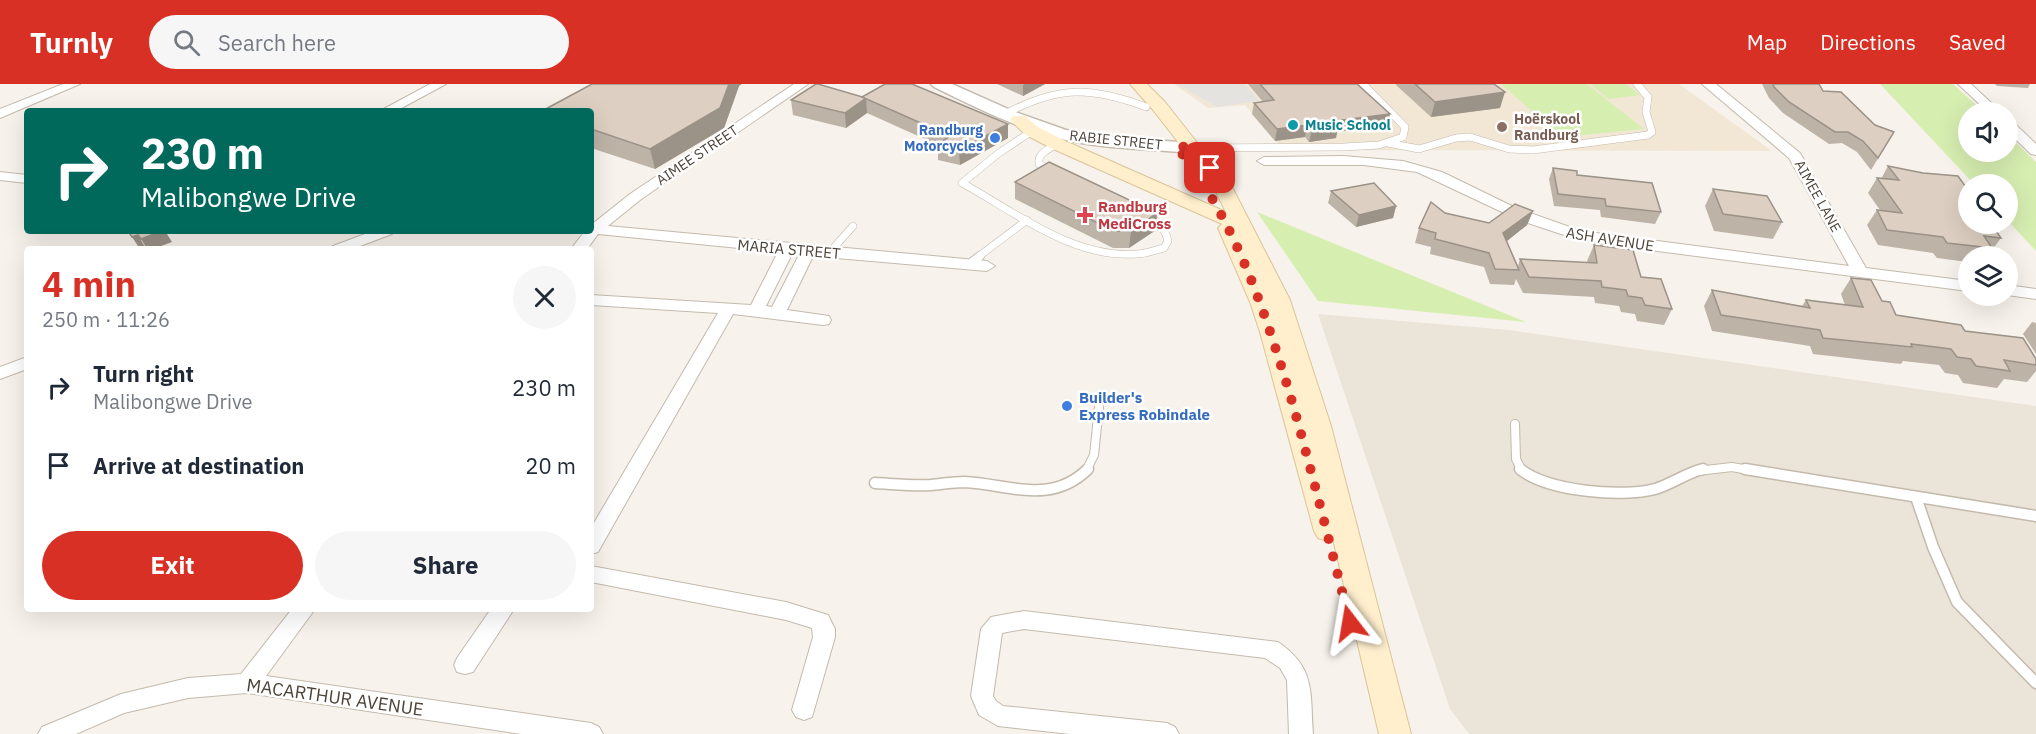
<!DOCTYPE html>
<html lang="en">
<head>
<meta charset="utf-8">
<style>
  :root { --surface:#fff; --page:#f6f6f7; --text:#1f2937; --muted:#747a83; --accent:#d93025 }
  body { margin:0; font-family:"IBM Plex Sans",sans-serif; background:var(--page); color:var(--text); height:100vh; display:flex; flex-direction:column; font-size:22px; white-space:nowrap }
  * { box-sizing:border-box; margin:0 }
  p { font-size:20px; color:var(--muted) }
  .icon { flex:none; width:33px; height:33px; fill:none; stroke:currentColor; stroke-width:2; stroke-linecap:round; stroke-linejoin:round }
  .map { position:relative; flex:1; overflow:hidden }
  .side { position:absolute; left:24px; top:162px; width:570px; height:366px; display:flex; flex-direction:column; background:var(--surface); border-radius:6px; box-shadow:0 6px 24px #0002 }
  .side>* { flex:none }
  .top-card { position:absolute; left:24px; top:24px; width:570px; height:126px; border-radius:6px; box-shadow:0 6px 24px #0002; background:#00695c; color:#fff; overflow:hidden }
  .buttons { position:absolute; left:1958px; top:18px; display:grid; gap:12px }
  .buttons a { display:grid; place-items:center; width:60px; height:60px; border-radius:50%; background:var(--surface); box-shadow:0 6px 24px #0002; font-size:30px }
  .pin { position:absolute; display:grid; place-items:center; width:51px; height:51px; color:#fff; margin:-26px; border-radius:12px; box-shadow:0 3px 9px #0006 }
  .me { position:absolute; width:66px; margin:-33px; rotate:346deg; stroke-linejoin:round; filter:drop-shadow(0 0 4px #0008) }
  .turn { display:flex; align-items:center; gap:21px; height:126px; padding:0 18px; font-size:27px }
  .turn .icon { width:78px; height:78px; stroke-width:2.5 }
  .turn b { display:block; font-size:42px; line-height:51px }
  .round { display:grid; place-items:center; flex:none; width:63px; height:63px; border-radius:32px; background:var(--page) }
  .summary { display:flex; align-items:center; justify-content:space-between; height:102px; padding:0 18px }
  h1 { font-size:36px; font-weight:800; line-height:45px; color:var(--accent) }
  .cta { display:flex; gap:12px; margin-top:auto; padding:12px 18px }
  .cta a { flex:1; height:69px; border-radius:36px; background:var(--accent); color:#fff; font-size:24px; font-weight:800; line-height:69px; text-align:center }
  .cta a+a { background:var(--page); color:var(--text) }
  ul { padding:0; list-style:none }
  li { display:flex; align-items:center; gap:18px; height:78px; padding:0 18px }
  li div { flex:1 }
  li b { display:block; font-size:22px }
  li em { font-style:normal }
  header { display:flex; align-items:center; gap:36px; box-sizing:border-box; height:84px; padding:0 30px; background:var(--accent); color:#fff }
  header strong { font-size:28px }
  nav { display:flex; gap:33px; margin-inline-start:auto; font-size:21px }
  .search { width:420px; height:54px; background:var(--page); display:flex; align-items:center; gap:15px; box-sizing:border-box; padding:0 21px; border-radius:33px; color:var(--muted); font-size:22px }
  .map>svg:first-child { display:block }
</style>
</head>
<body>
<header>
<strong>Turnly</strong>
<div class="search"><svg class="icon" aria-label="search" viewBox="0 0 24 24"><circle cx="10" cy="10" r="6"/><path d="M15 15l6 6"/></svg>Search here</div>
<nav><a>Map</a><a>Directions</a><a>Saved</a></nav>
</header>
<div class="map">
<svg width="2036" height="650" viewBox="0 0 2036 650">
  <rect width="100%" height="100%" fill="#f7f2eb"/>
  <polygon fill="#ebe4d9" points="1318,230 1509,246 2036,322 2036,650 1469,650 1450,625"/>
  <polygon fill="#f1e7d4" points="1174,0 1679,0 1772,67 1288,66 1275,57 1245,21 1208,24"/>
  <g fill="#d7eeb1">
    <polygon points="1501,0 1587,0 1644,45 1561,53"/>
    <polygon points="1590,0 1626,0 1640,11 1609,15"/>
    <polygon points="1880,0 1953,0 1984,28 1968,28 1968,68 2007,68 2007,50 2036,78 2036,167 2007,136 2007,100 1974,100"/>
    <polygon points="1257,128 1526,238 1318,217"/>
  </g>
  <polygon fill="#e5e3e0" points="1177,0 1245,0 1259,17 1217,23"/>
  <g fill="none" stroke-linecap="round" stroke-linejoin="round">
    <defs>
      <g id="service-far2">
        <path d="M1005,30C1058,2 1090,2 1146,23"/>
        <path d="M1032,47L999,69L962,99C1015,128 1073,175 1137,170C1146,170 1155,166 1164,164L1168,157C1165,144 1158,137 1147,131"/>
        <polyline points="1388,59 1419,65 1456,54 1470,53 1509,65 1533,66 1648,51 1652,48 1646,28 1648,13 1637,0"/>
        <polyline points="1193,64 1344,63 1379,61 1403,53 1405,43 1363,0"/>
        <path d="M1053,87L1039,80C1037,69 1049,65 1057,60"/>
        <polyline points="829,169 853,142"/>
        <polyline points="978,173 1027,136"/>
      </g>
      <g id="service-far1">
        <polyline points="968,181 980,172"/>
        <polyline points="1515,340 1516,375 1522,387"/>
        <polyline points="1086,387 1094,371 1099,323"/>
        <polyline points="1697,387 1732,383 1754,387"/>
      </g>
      <g id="service">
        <path d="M1520,385C1547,407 1622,414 1655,405C1672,400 1686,389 1703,385"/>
        <polyline points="1745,385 2036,432"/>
        <path d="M875,399C894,400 913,402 931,401C942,400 953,398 964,398C1009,400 1050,422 1088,385"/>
        <polyline points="1916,413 1933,463 1957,518 2036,599"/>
      </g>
      <g id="minor">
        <polygon points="63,0 80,0 0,34 0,25"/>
        <polygon points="430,0 446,0 396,27 380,27"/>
        <path d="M794,0H808L640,116L608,142L987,177L995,182L987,187L813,172L787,226L829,232L831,236L829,240L823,241L733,230L598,468L591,470V444L718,229L591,221V211L751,221L778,168L598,150L587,165H571L585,147H591V141L630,110ZM792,170L799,171L772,223L766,222Z"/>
        <polygon points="1702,0 1716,0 1800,69 1866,184 1968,197 1968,207 1595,159 1561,150 1519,136 1417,88 1364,81 1264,81 1257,77 1264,73 1343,72 1403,77 1442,88 1516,124 1581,147 1849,182 1789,74"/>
        <polygon points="1958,0 1971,0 2001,28 1988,28"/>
        <polygon points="2007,36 2012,37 2036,60 2036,71 2031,70 2007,47"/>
        <polygon points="0,88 27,91 27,99 0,96"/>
        <polygon points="373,147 394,147 392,150 352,165 330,165 333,162"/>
        <polygon points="2007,201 2036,205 2036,215 2007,211"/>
        <polygon points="27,273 27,285 0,295 0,283"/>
        <polygon points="591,482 786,518 828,531 835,545 835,553 812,633 804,636 796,633 792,626 813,553 812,544 786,536 591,498"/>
        <polygon points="292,525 315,525 266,592 591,639 599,643 603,650 521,650 247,609 188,614 124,629 76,650 38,650 42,643 121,610 188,594 241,590"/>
        <polygon points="491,525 514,525 473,588 465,590 457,588 454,581 457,574"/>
        <path d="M1024,527L1278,558C1316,584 1310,608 1313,650H1289L1287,596L1280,584L1265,574L1024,545L1002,549L993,612L996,617L1003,622L1167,639L1175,643L1179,650H1070L998,642L979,631L971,612L981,545L991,533Z"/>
      </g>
      <path id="tertiary" d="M931,0H952L1015,28L1066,46L1110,53L1193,59L1199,60L1201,64L1199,68L1193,69C1149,65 1104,65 1061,55C1016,44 975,23 934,3Z"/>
      <polygon id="secondary" points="1130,0 1147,0 1165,18 1232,103 1290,216 1331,342 1411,650 1379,650 1333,455 1327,457 1318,454 1314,447 1260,248 1250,218 1218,144 1222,140 1051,64 1026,51 1010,36 1013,32 1025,32 1038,43 1063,56 1226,128 1214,104 1153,26"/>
    </defs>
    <use href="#service-far2" stroke="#c4baac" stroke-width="8"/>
    <use href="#service-far1" stroke="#c4baac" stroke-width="10"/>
    <use href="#service" stroke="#c4baac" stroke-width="13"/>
    <use href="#minor" stroke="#c4baac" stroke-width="2"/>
    <use href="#tertiary" stroke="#c4baac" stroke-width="3"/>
    <use href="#secondary" stroke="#dbc497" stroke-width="2"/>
    <use href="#service-far2" stroke="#fff" stroke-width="7"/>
    <use href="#service-far1" stroke="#fff" stroke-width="8"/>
    <use href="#service" stroke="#fff" stroke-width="10"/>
    <use href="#minor" fill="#fff" fill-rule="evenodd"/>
    <use href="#tertiary" fill="#fff" fill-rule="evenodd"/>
    <use href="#secondary" fill="#ffefcd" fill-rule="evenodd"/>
  </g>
  <g fill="#beb3a7">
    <polygon points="997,0 1045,0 1023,12"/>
    <polygon points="1248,0 1357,0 1390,30 1387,41 1337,48 1336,54 1309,58 1305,53 1275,57 1252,30 1254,19 1263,18"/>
    <polygon points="1396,0 1494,0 1500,24 1431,33 1396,1"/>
    <polygon points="1762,0 1819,0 1823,7 1875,41 1894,48 1871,86 1857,68 1842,59 1829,60 1783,29 1769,14"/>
    <polygon points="1995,0 2030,0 2028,4 1997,2"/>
    <polygon points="739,2 724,44 655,85 591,64 591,27"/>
    <polygon points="862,13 1008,40 1008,54 960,81 938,76 938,61 867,29 846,44 793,31 791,16"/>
    <polygon points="1888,82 2001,154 1990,169 1989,169 1986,172 1968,172 1968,178 1937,174 1933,169 1878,161 1867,141 1877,126 1880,126 1868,109 1877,94 1881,95"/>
    <polygon points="1553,84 1577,91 1661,128 1655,140 1601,133 1600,126 1554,122 1549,95"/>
    <polygon points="1015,98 1157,129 1156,146 1129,164 1113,164 1015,115"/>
    <polygon points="1713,105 1782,138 1773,155 1714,147 1705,122"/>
    <polygon points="1331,107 1396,122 1393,134 1356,143 1328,119"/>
    <polygon points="1533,127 1527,141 1507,157 1518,182 1520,175 1588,179 1587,177 1594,161 1641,193 1672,225 1664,241 1637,237 1635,230 1621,228 1619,222 1595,219 1594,213 1523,209 1516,195 1514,201 1490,200 1484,183 1430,170 1431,163 1415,159 1419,144 1445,129 1489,139"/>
    <polygon points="1851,194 1882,217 1896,231 1965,247 2036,275 2036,287 2027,298 2004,295 1997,304 1963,299 1958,291 1945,289 1939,281 1903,277 1901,280 1813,270 1810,262 1712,247 1704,222 1712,206 1802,222 1806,216 1845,221 1841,210"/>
    <polygon points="2032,238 2036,239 2036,270 2023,250"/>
  </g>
  <g fill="#9b9288">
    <polygon points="729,0 742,0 739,2 724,44 655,85 650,65"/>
    <polygon points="1025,0 1045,0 1023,12 1023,1"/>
    <polygon points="1505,8 1500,24 1431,33 1435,18"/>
    <polygon points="866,14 867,29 846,44 845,29"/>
    <polygon points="1390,30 1387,41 1337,48 1336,54 1309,58 1312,46 1334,37"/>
    <polygon points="1008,40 1008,54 960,81 959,66"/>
    <polygon points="1307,41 1305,53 1275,57 1277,45"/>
    <polygon points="1396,122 1393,134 1356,143 1359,131"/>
    <polygon points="1533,127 1527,141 1498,164 1503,149"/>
    <polygon points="1157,129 1156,146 1129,164 1131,147"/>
    <polygon points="162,147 165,147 172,158 153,165 147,165 141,155"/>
    <polygon points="138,151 145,163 140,165 132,153"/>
  </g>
  <g fill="#ddd0c2" stroke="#9b9288" stroke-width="1.5">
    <polygon points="592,0 729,0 720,24 650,65 591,45 591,27 542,27"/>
    <polygon points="816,0 818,0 866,14 845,29 791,16"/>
    <polygon points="885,0 912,0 1008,40 959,66 938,61 950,52 862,13"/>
    <polygon points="1260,0 1357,0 1390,30 1334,37 1338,42 1312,46 1307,41 1277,45 1254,19 1274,16"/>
    <polygon points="1415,0 1494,0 1505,8 1435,18"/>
    <polygon points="1773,0 1819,0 1823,7 1841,8 1875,41 1894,48 1878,74 1863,57 1848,48 1835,48 1789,18 1774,3"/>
    <polygon points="1049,78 1157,129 1131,147 1114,147 1015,98"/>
    <polygon points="1888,82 1923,89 1958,92 1968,106 1968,140 1991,140 2001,154 1984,152 1992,164 1947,159 1943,153 1887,146 1877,126 1902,129 1877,94 1899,96"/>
    <polygon points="1553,84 1577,87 1577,91 1652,99 1661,128 1606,122 1605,115 1558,110"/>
    <polygon points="1374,99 1396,122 1359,131 1331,107"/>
    <polygon points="1713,105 1767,112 1782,138 1723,130"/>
    <polygon points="1431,118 1445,129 1489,139 1515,120 1533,127 1503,149 1519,186 1495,185 1489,169 1435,155 1436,149 1419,144"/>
    <polygon points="128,147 162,147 141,155 138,151 132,153"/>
    <polygon points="1594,161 1633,166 1641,193 1661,195 1672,225 1645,221 1642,214 1628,212 1626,206 1602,203 1601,197 1529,193 1520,175 1597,179"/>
    <polygon points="1851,194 1871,196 1882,217 1890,218 1896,231 1961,241 1965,247 2023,254 2036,275 2036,281 2004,276 2010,287 1976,282 1971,275 1957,273 1951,265 1911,260 1912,263 1823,254 1820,246 1721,231 1712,206 1810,224 1806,216 1863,223"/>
  </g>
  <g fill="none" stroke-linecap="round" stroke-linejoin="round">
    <path stroke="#d93025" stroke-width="10" stroke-dasharray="0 18" d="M1210,84L1193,64L1176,62C1235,135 1264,225 1291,314C1312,388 1331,464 1350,539"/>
  </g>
  <circle fill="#0f9aa8" stroke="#fff" stroke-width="2" cx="1293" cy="41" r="6"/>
  <circle fill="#8d6e63" stroke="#fff" stroke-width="2" cx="1502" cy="43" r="6"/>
  <g fill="#3f7fe0" stroke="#fff" stroke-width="2">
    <circle cx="995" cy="54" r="6"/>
    <circle cx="1067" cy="322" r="6"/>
  </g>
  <path fill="#e0444e" stroke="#fff" stroke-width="2" d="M1082 122h6v6h6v6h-6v6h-6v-6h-6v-6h6z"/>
  <g text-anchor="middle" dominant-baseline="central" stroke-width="5" stroke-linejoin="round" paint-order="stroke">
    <g font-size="14" font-weight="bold" fill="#785e54" stroke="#fff" text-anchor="start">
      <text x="1514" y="35">Hoërskool<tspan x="1514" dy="16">Randburg</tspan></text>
    </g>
    <g font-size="14" font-weight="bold" fill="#0d838f" stroke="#fff" text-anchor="start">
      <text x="1305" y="41">Music School</text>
    </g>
    <g font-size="14" font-weight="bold" fill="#366cbe" stroke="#fff" text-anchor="end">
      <text x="983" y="46">Randburg<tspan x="983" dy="16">Motorcycles</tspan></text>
    </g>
    <g font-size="14" fill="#4c4338" stroke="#fff">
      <text transform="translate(1116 56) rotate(6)">RABIE STREET</text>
      <text transform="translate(697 71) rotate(-34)">AIMEE STREET</text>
      <text transform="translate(1818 112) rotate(61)">AIMEE LANE</text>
    </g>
    <g font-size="15" font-weight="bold" fill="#be3a42" stroke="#fff" text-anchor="start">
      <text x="1098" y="122">Randburg<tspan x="1098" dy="17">MediCross</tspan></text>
    </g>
    <g font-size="15" fill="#4c4338" stroke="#fff">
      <text transform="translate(1610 155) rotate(9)">ASH AVENUE</text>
      <text transform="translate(789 165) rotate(5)">MARIA STREET</text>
    </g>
    <g font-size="15" font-weight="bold" fill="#366cbe" stroke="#fff" text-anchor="start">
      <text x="1079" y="313">Builder's<tspan x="1079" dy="17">Express Robindale</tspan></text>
    </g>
    <g font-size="18" fill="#4c4338" stroke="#fff">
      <text transform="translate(335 613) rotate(8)">MACARTHUR AVENUE</text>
    </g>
  </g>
</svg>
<div class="buttons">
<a><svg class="icon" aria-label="sound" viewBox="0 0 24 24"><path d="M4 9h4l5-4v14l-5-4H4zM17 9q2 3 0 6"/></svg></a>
<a><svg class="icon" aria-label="search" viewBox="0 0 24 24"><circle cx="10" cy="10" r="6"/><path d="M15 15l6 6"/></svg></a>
<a><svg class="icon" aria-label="layers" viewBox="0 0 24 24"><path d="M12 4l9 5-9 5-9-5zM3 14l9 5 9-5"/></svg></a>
</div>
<div class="pin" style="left:1210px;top:84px;background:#d93025"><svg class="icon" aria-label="arrive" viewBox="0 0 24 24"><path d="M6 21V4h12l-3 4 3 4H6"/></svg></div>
<svg class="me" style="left:1350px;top:539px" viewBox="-20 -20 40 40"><path d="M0-17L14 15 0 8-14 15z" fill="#d93025" stroke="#fff" stroke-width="4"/></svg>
<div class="top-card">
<div class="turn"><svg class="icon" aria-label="right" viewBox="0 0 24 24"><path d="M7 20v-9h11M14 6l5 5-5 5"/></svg><div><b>230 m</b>Malibongwe Drive</div></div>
</div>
<section class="side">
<div class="summary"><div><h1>4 min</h1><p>250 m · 11:26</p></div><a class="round"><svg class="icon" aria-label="close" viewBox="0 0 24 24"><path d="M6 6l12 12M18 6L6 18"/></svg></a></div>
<ul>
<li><svg class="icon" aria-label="right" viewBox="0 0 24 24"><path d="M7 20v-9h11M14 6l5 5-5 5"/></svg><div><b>Turn right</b><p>Malibongwe Drive</p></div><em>230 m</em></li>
<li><svg class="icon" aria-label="arrive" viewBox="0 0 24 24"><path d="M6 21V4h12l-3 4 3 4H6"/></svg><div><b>Arrive at destination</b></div><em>20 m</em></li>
</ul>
<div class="cta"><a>Exit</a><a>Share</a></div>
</section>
</div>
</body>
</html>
